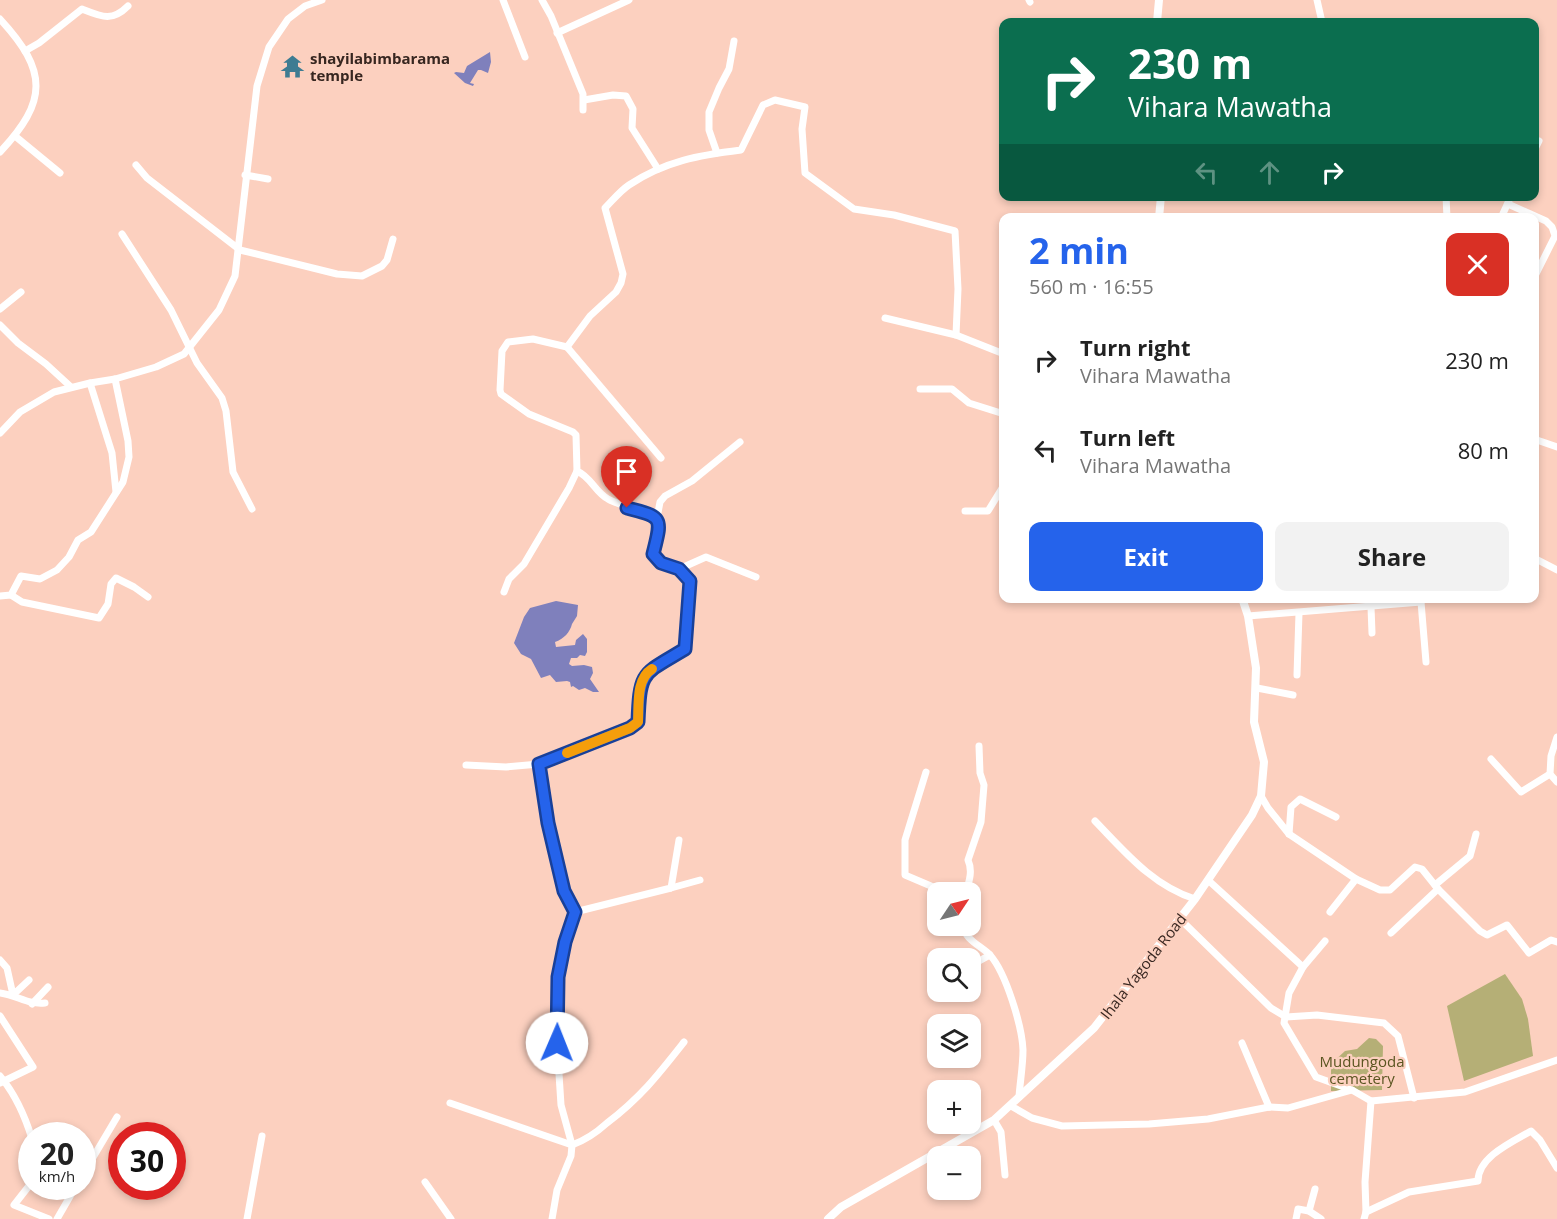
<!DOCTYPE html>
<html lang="en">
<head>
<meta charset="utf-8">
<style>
  :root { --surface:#fff; --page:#f2f2f2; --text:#222; --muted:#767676; --accent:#2563eb }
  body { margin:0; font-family:"Open Sans",sans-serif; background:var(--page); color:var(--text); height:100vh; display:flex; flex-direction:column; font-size:22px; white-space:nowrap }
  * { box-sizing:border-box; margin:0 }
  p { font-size:20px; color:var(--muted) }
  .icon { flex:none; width:33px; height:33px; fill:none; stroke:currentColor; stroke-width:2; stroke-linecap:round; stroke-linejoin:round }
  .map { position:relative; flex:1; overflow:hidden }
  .details { position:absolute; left:999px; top:213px; width:540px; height:390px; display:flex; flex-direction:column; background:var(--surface); border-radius:12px; box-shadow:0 3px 9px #0003 }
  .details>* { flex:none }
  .top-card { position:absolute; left:999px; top:18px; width:540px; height:183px; border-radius:12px; box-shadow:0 3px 9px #0003; background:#0b6e4f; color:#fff; overflow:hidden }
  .needle { width:39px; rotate:55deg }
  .controls { position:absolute; left:927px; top:882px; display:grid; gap:12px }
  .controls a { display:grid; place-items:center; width:54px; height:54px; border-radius:12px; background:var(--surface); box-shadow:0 3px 9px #0003; font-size:30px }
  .speed { position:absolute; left:18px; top:1122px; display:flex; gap:12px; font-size:30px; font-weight:700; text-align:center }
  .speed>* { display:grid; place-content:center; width:78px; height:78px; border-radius:50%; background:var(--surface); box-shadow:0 3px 9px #0003; line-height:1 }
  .speed small { font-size:15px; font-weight:400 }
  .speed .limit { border:9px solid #d22; background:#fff; color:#111 }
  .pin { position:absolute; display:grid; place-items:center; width:51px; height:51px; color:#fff; margin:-62px -26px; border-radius:50% 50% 50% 0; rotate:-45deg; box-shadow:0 0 6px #0007 }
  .pin .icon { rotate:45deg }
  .me { position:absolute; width:66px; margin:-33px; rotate:1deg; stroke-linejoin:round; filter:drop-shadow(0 0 4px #0008) }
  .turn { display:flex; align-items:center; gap:21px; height:126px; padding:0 30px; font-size:27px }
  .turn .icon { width:78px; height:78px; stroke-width:2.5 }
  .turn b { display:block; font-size:42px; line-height:51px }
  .lanes { display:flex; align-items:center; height:57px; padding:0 30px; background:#0003; justify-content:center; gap:30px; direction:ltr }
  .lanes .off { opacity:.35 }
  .round { display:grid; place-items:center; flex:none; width:63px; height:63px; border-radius:12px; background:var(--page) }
  .summary { display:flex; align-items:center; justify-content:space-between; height:102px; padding:0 30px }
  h1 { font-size:36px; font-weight:700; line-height:45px; color:var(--accent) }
  .action { display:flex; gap:12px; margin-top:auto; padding:12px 30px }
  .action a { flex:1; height:69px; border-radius:12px; background:var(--accent); color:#fff; font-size:24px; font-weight:700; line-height:69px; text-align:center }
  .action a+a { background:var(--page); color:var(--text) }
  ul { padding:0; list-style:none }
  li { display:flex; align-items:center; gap:18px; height:90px; padding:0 30px }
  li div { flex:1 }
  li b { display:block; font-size:22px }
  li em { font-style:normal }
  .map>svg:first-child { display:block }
</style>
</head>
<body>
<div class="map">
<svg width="1557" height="1219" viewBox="0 0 1557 1219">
  <rect width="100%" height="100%" fill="#fcd0bf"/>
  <g fill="#b5af76">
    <polygon points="1505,974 1522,999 1528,1019 1533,1056 1464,1081 1447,1006"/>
    <polygon points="1369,1038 1376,1039 1383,1046 1382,1090 1331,1091 1331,1064 1345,1051 1357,1049"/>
  </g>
  <g fill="#7f80bc">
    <polygon points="490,52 491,62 488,73 481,70 478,70 470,83 474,84 473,86 465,83 454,73 456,72 464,73 467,66"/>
    <path d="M556,601L578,605L577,616L572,624C570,632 564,639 555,642L556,647L575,645L576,640L583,634L587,639V652L585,656L580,655L577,658H571L569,664L572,666L584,665L592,667L593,673L590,679L599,692H593L585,688L579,690L573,686L571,687L570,682L567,681L556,682L550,675L541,678L531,659L521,654L514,643L524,617L530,608Z"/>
  </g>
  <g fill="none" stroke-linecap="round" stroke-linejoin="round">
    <g stroke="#fff" stroke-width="7">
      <polyline points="503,0 525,57"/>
      <polyline points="542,0 551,16 583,94 583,110"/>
      <polyline points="1029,0 1030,2"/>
      <polyline points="1317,0 1322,22"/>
      <path d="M0,19C48,71 48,101 0,152"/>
      <polyline points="557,33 629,0"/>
      <path d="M25,51L39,43L82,9C102,17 112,22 128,6"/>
      <polyline points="584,100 613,95 626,96 633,109 632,128 658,169"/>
      <polyline points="15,136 60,173"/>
      <polyline points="1534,151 1539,141"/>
      <polyline points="717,153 709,130 709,112 719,88 729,69 734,41"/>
      <polyline points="136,165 147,178 240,250 337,274 362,276 382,266 387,260 393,239"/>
      <polyline points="245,175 268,179"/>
      <polyline points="1446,196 1447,218"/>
      <polyline points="1508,204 1546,221 1552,227 1555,236 1534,278"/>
      <polyline points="1501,218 1511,196"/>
      <polyline points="122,234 171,310 197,363 222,398 226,411 233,472 252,509"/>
      <polyline points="0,309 21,292"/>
      <polyline points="885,318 956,335 1004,354"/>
      <polyline points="0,325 18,343 46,364 71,387"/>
      <polyline points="567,347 661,458"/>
      <polyline points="90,383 112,453 116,492"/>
      <polyline points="920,389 952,389 969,403 1004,414"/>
      <polyline points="0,433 20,412 54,392 90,383 115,379 156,367 184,354 219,310 235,276 257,86 269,47 288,19 305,6 322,0"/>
      <polyline points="1534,439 1557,447"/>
      <polyline points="965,511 988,511 1004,485"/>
      <polyline points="657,518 660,502 665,496 692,481 740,442"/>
      <polyline points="1534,558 1557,570"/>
      <polyline points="679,569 706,557 756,577"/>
      <polyline points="504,592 509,579 524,564 569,488 577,471"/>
      <polyline points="11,595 22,602 99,618 108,604 111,584 116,578 134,587 148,597"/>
      <polyline points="0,596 11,595 21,576 40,579 57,570 69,557 78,540 91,532 123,482 129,457 128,441 115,379"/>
      <polyline points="1421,602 1426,662"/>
      <polyline points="1371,607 1372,633"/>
      <polyline points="1248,616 1421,602 1421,598"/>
      <polyline points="1297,675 1299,613"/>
      <polyline points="1257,688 1293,695"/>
      <polyline points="1557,737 1551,756 1550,774 1557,782"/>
      <polyline points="1491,759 1521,792 1550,774"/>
      <polyline points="539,764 548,823 564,891 575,912 565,942 558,977 557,1043 561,1105 572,1145 571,1156 557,1190 552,1219"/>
      <path d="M466,765L506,767L539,764L630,727L638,721C641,670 642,675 685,649L690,581L679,569L661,563L653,554C656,543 663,527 656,517C654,515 616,504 608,499C595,492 591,477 577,471L576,435L573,432L529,414L501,394L500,390L502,351L508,342L533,339L567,347L590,316L616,292L621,283L623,274L605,208C613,200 620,191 629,185C665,161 700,155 741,150L763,105L775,100L805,107L802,129L805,173L854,209L894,215L955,231L958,289L956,335"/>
      <polyline points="926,772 905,840 905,875 945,892"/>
      <polyline points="1261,796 1268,808 1289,834 1356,879"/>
      <path d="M1095,821C1125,852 1153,886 1195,899"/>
      <polyline points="1289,834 1291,807 1300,799 1336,817"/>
      <polyline points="1208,880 1303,967"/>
      <polyline points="1435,885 1470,856 1476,834"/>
      <polyline points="671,888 700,880"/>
      <path d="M966,892C969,882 973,871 968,860L981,822L984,785L980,773L979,746"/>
      <polyline points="575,912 671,888 679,840"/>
      <polyline points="1330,912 1356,879 1380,890 1390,890 1415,867 1422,869 1438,889 1480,931 1487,935 1507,925 1529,953 1551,940 1557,942"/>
      <polyline points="1180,919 1271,1008 1286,1017 1317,1015 1384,1023 1398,1036 1414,1098"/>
      <path d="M963,926C966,941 980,945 990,955C1006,973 1022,1026 1023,1050C1023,1066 1020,1082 1019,1097"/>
      <polyline points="1391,933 1438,889"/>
      <polyline points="1325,941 1303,967 1289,993 1284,1023 1316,1077 1352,1090"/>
      <polyline points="0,960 7,968 13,995 29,980"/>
      <polyline points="970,966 990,955"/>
      <path d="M0,993C17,995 28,1005 45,1003"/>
      <polyline points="32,1004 48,987"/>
      <polyline points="0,1016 33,1067 0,1083"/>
      <polyline points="1242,1043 1269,1107"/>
      <path d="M0,1076C15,1094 25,1116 32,1139"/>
      <path d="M450,1103L572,1145C586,1140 596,1133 607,1123C641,1097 658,1075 684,1042"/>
      <polyline points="1011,1106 1032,1118 1062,1126 1149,1124 1208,1119 1269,1107 1288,1108 1352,1090 1371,1101 1465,1092 1557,1060"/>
      <polyline points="994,1120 1001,1132 1005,1175"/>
      <polyline points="82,1176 117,1117"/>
      <polyline points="32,1182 14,1205 49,1219"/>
      <polyline points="425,1182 451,1219"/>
      <polyline points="1309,1211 1315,1189"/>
      <path d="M1366,1212L1409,1192L1478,1181C1478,1157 1512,1142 1531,1131L1540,1140L1557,1168"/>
      <polyline points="57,1219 76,1186"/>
      <polyline points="247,1219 262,1136"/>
      <polyline points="1296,1219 1298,1209 1309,1211 1321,1219"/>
      <polyline points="1364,1219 1366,1212 1365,1182 1371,1101"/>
    </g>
    <g stroke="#fff" stroke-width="8">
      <polyline points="1157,22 1159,0"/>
      <polyline points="1159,218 1161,196"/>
      <polyline points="828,1219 841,1207 994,1120 1094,1028 1195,899 1252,815 1261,796 1264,762 1254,722 1256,668 1248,616 1242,598"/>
    </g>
  </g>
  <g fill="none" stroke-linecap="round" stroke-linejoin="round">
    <defs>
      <path id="route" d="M557,1043L558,977L565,942L575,912L564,891L548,823L539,764L630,728L638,722C640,670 642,675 685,649L690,581L679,569L661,563L653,554C662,518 664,517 627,508"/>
    </defs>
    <use href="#route" stroke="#184099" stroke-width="15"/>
    <use href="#route" stroke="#2563eb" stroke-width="10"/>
    <path stroke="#f59e0b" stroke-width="10" d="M567,753L630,728L638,722C639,704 636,679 652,669"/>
  </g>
  <defs>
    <symbol id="temple-bare" viewBox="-9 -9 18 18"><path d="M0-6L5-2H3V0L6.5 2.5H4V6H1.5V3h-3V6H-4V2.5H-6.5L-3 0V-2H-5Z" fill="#3e7c92" stroke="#fcd0bf" stroke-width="2.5" paint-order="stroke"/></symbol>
  </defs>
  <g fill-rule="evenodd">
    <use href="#temple-bare" x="276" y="50" width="33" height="33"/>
  </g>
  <g text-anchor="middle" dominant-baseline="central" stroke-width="4.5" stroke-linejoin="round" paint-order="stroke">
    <g font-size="15" font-weight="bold" fill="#372620" stroke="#fcd0bf" text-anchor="start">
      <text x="310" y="58">shayilabimbarama<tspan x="310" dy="17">temple</tspan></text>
    </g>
    <g font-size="15" fill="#372620" stroke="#fcd0bf">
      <text transform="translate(1143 966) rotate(-52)">Ihala Yagoda Road</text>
    </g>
    <g font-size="15" fill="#5b5521" stroke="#fcd0bf">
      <text x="1362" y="1061">Mudungoda<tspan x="1362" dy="17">cemetery</tspan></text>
    </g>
  </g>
</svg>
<div class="controls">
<a><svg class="needle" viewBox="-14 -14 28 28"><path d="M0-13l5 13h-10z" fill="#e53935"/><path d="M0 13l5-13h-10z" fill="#767676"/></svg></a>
<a><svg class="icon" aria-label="search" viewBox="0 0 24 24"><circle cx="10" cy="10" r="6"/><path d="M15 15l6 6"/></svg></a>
<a><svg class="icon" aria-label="layers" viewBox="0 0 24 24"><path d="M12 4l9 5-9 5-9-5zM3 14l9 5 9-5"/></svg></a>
<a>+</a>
<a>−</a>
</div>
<div class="speed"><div>20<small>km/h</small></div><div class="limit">30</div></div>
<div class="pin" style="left:627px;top:508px;background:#d93025"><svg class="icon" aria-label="arrive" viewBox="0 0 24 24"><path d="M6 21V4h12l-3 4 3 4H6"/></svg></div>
<svg class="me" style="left:557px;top:1043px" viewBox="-20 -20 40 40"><circle r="19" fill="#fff"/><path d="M0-13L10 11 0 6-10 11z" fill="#2563eb"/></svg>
<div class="top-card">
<div class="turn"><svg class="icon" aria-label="right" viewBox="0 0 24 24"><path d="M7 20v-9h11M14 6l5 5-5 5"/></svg><div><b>230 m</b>Vihara Mawatha</div></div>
<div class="lanes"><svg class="icon off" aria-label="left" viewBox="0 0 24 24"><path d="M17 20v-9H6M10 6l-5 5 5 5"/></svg><svg class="icon off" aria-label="ahead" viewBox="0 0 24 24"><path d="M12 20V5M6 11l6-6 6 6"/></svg><svg class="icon" aria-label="right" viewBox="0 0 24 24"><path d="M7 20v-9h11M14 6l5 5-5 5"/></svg></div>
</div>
<section class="details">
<div class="summary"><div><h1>2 min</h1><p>560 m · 16:55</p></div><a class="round" style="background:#d93025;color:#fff"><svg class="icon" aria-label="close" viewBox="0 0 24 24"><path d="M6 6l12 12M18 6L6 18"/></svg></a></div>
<ul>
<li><svg class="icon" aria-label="right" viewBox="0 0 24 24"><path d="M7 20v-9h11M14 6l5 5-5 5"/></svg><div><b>Turn right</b><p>Vihara Mawatha</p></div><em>230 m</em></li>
<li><svg class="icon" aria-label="left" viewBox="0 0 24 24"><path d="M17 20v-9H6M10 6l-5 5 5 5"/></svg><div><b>Turn left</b><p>Vihara Mawatha</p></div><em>80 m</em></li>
</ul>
<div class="action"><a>Exit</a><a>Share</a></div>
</section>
</div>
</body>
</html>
